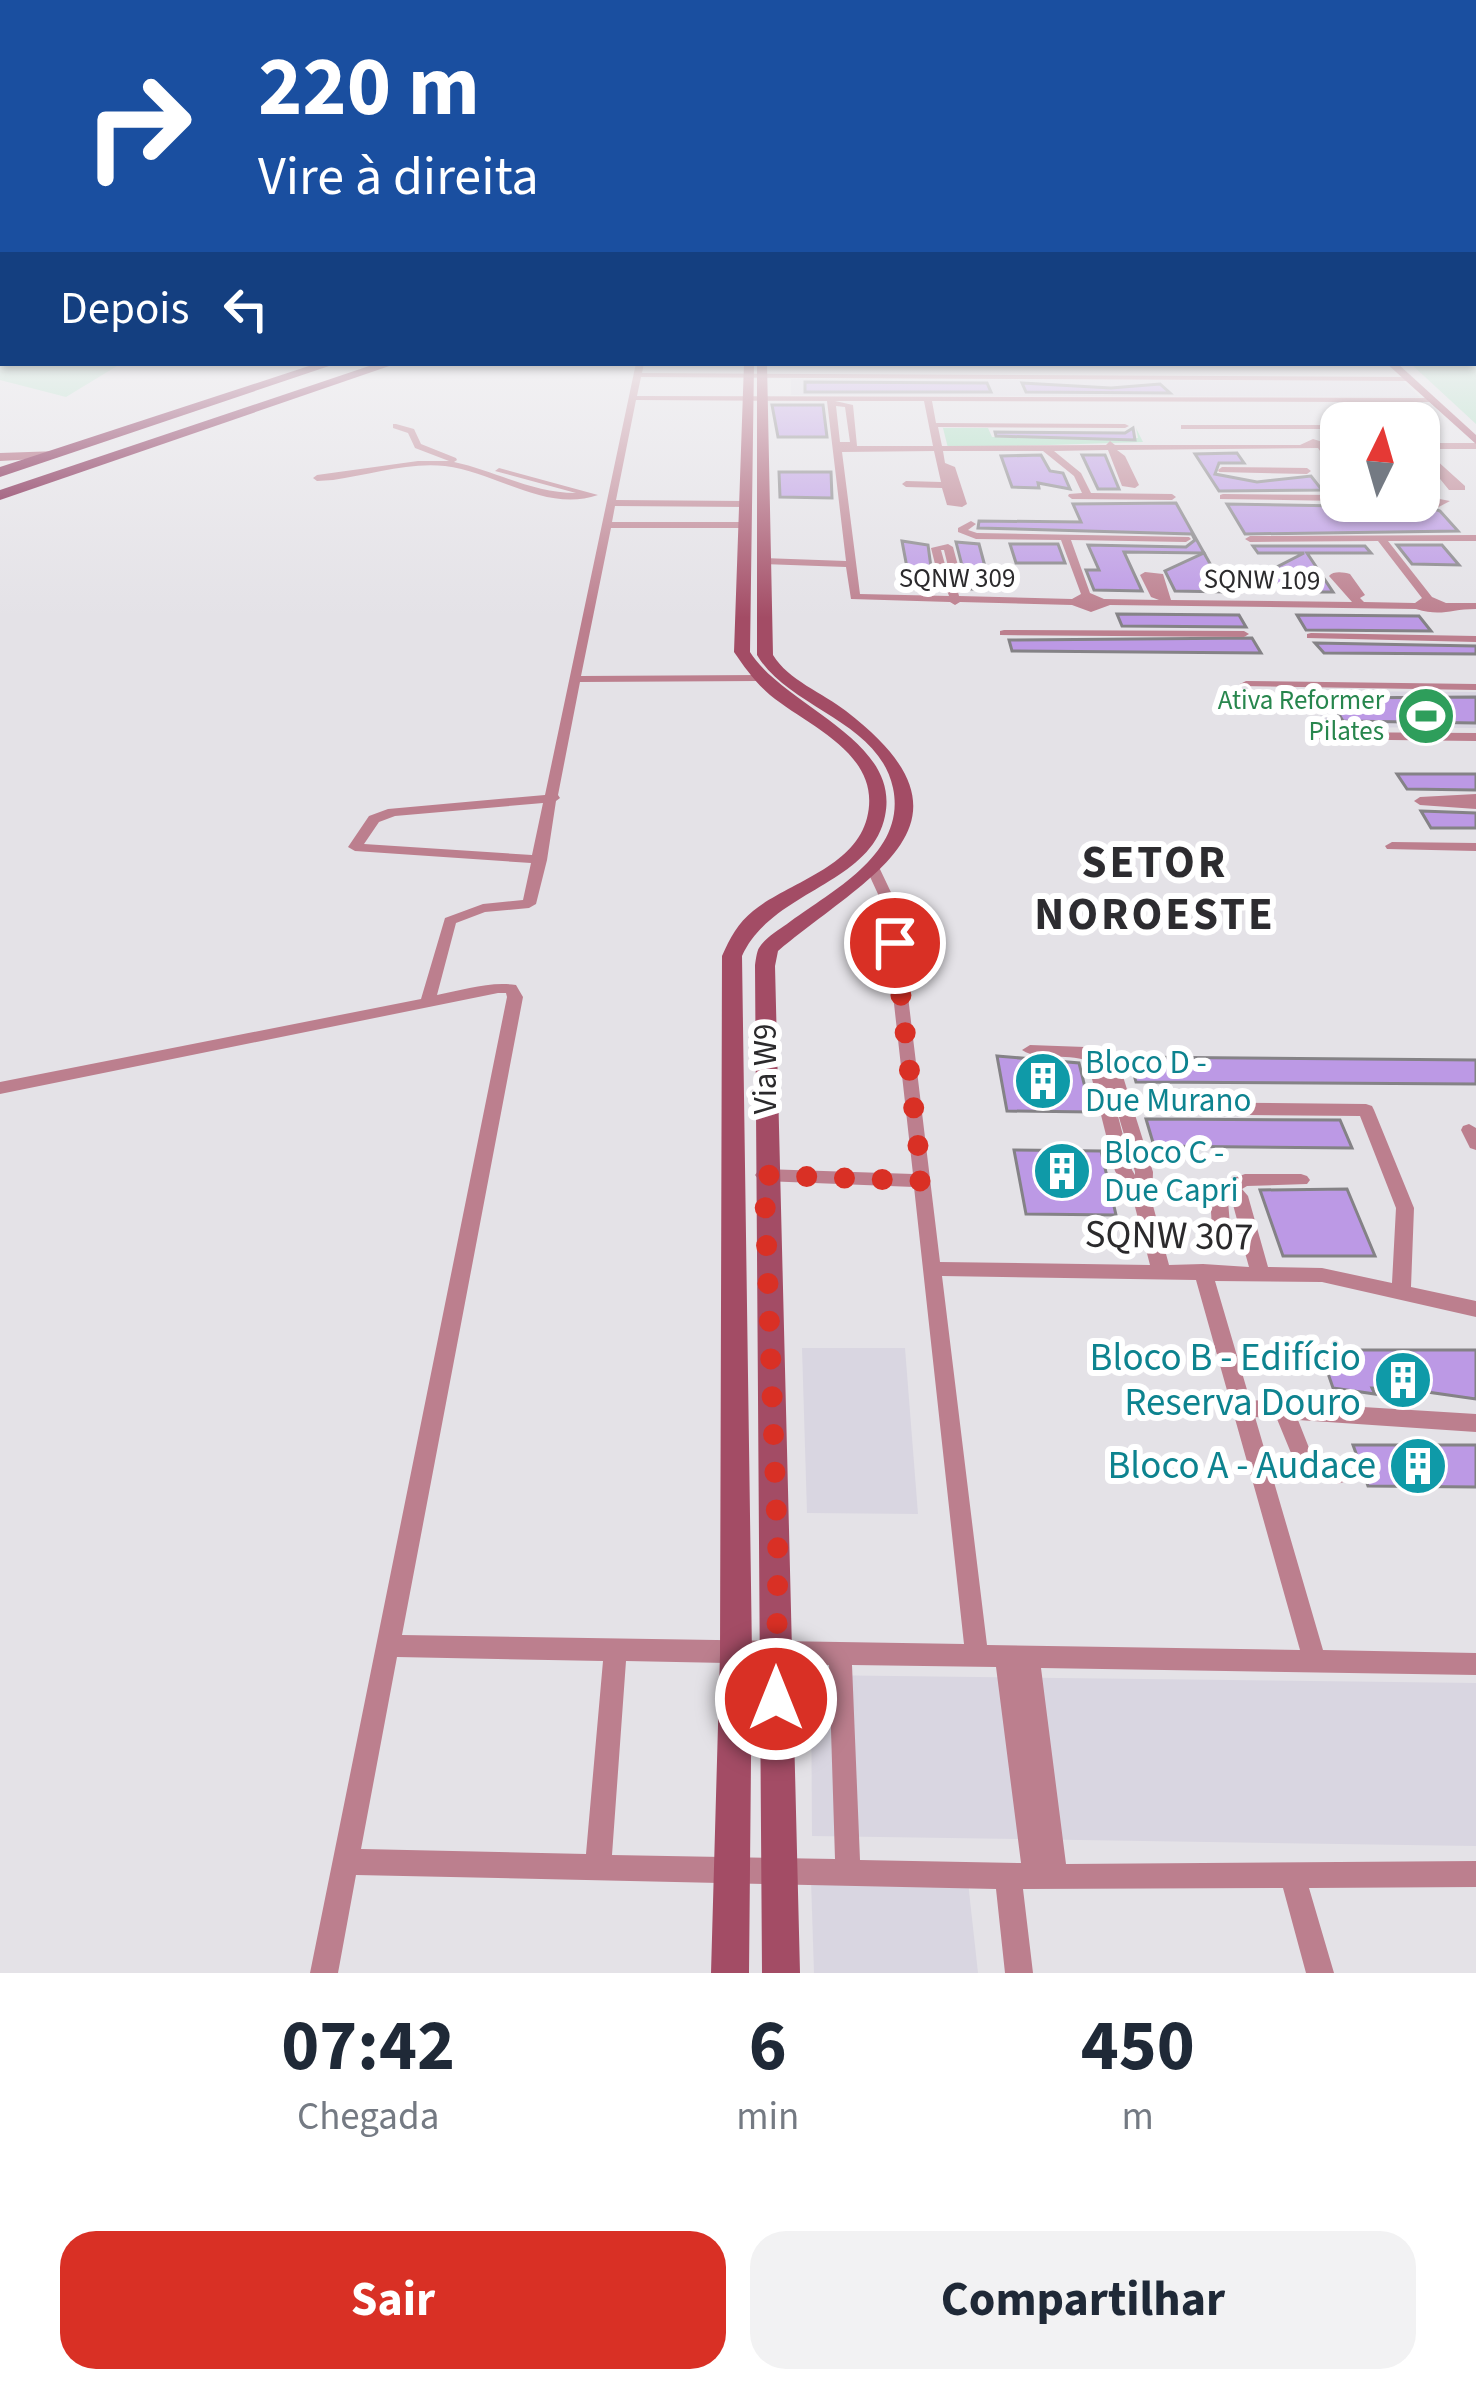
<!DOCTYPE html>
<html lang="pt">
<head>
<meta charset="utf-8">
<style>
  :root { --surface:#fff; --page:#f2f2f3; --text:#1f2937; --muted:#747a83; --accent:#d93025 }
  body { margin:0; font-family:"Source Sans 3",sans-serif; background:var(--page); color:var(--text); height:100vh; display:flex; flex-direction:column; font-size:45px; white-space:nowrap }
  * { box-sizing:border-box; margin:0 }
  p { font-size:39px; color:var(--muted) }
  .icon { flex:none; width:66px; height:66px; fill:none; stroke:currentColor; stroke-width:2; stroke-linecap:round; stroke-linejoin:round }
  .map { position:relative; height:1973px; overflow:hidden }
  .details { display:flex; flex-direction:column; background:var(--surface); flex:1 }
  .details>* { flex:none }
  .guide { position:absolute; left:0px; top:0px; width:1476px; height:366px; box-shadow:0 3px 9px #0004; background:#1a4fa0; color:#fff; overflow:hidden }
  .needle { width:78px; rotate:5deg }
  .buttons { position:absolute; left:1320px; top:402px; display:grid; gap:24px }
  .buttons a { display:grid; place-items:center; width:120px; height:120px; border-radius:24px; background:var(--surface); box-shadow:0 3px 9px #0004; font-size:60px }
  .pin { position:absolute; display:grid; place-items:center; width:102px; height:102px; color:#fff; margin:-51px; border:6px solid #fff; border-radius:50%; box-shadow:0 3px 12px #0007 }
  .me { position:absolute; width:132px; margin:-66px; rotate:0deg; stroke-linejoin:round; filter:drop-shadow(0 0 9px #0008) }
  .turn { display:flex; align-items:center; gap:42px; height:252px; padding:0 60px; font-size:54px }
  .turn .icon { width:156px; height:156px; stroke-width:2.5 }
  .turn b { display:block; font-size:84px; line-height:102px }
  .then { display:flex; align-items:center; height:114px; padding:0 60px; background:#0003; gap:24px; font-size:45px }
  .eta { display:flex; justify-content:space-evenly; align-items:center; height:204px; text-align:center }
  .eta b { font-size:72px; font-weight:700; line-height:84px }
  .cta { display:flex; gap:24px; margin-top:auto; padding:24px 60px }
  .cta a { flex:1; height:138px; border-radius:36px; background:var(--accent); color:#fff; font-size:48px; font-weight:700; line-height:138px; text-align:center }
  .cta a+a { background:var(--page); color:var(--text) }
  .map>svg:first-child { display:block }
</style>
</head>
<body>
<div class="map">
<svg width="1476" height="1973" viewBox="0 0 1476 1973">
  <rect width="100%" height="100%" fill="#e4e2e7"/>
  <g fill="#d9d6e1">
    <polygon points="791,379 1403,381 1420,397 791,395"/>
    <polygon points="1306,691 1476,692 1476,728 1327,727"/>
    <polygon points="802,1348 905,1348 918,1514 807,1513"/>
    <polygon points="811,1675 1476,1683 1476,1846 812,1836"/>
    <polygon points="811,1880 968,1882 978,1973 814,1973"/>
  </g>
  <g fill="#a2dfbd">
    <polygon points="0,341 3,363 122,363 66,397 0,380"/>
    <polygon points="1473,341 1476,341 1476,424 1410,363 1473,363"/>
    <polygon points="943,428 988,428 992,437 1138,438 1136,428 1143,442 948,448"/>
  </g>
  <g fill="#bc99e5" stroke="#848286" stroke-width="3">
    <polygon points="805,382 987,383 991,392 805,392"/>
    <polygon points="1022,383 1111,388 1160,384 1170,393 1026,392"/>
    <polygon points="772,405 823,405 827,437 778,437"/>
    <polygon points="1133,428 1135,440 996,436 995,432 1125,433"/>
    <polygon points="1237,453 1244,463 1219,463 1215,474 1257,482 1311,476 1322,490 1219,491 1195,454"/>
    <polygon points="1041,455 1050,471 1063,473 1070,489 1038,483 1039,488 1012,487 1001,456"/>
    <polygon points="1082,455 1105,455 1119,489 1098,489"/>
    <polygon points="779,472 831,472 832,498 780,497"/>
    <polygon points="1346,501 1414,501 1440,511 1458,531 1245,534 1227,504 1341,506"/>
    <polygon points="1176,503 1204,553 1124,552 1142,591 1094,590 1086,570 1099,570 1088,545 1186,547 1195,540 1192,534 978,528 979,521 1081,522 1073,504"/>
    <polygon points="902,541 928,545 934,589 911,589"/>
    <polygon points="956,542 979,544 991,589 968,589"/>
    <polygon points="1010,544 1058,544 1065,563 1016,563"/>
    <polygon points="1397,545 1442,545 1459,565 1412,564"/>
    <polygon points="1253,546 1365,546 1371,553 1307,553 1333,592 1282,592 1269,571 1304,553 1258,553"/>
    <polygon points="1204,553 1226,592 1175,591 1165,571"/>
    <polygon points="1117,614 1239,615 1246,627 1122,626"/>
    <polygon points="1297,615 1419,616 1431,631 1306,630"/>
    <polygon points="1252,638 1261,653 1012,651 1009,640"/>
    <polygon points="1315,643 1476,646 1476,654 1324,653"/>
    <polygon points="1476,697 1476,723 1343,721 1329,698"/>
    <polygon points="1397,774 1476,774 1476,790 1407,789"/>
    <polygon points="1421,811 1476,813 1476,828 1431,828"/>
    <polygon points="997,1056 1079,1063 1091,1112 1007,1111"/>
    <polygon points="1129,1057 1476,1060 1476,1084 1136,1082"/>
    <polygon points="1146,1119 1340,1120 1352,1148 1154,1146"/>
    <polygon points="1014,1150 1101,1151 1116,1215 1026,1214"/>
    <polygon points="1347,1189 1375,1256 1283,1256 1260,1190"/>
    <polygon points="1320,1350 1476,1350 1476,1399 1420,1391 1422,1395 1404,1395 1401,1388 1372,1388 1375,1394 1333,1388"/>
    <polygon points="1353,1445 1476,1445 1476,1487 1368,1486"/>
  </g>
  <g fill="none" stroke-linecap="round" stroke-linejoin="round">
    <g fill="#bc7f8e" fill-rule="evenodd">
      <path d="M636,363H644L642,373L1410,377L1407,381L641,377L637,396L1433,398L1434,400L1430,402H1359L1378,423H1370L1351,402L932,401L936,423L1125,424L1129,426L1125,428L938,427L942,446L1106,445L1110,441L1115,445H1300L1313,439L1332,445V449H1326L1341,469V478L1338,477L1318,448L1117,450L1125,456L1139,485L1135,488L1122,486L1108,450L1054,451L1081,473L1091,493L1172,494L1176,497L1172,500L1072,499L1068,496L1069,494L1082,493L1074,476L1043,451H943L945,463L955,467L967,504L962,507L947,505L942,488L906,487L902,484L906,481L941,482L934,451L842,452L860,594L949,596L948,593L941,588L931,548L948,544L953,547L964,588L958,592L959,596L1072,599L1081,594L1061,540L976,539L958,532V528L971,521L976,524L968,530L977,533L1189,537L1191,539L1186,542L1071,540L1090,593L1104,599L1159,600L1151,597L1140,575L1145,572L1163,574L1171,600L1352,602L1329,576C1333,571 1343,572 1350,574L1365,595L1360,598L1364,602L1415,603L1422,598L1378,541L1250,542L1245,539L1250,536L1476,535V541H1388L1432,597L1446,603H1476V609C1450,609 1442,617 1416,609L1110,605L1091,612L1072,605L960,602L955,605L950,602L851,599L846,567L763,564L758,561L763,558L846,561L827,401L636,400L616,500L745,501L750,504L745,507L615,506L612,522H745L750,525L745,528H611L581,676L760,675L766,678L760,681L580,682L558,795L560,798L556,801L547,860L536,904L529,908L485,912L456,923L437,995C463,990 490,981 516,985L523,997L402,1635L964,1644L914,1187L764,1181L758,1179L755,1175L758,1171L764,1169L913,1174L883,905L866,868L868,865H878L897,905L940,1262L1150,1265L1134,1203L1115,1171L1089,1067L1092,1063C1070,1051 1042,1063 1022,1050L1030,1045L1085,1047L1110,1058L1120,1067L1153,1172L1152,1202L1169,1265L1203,1264L1249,1267L1242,1242L1215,1235L1212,1230L1210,1193L1213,1188L1225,1187L1228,1180L1245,1174H1301L1307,1176L1310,1180L1307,1184L1247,1186L1242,1189L1248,1196L1268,1267L1322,1268L1392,1283L1396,1208L1360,1116L1152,1114L1146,1112L1144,1108L1146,1104L1152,1102L1366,1104L1372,1106L1374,1110L1414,1208L1411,1287L1476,1301V1317L1322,1282L1215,1281L1250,1400L1476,1414V1432L1298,1420L1313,1458L1344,1468L1347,1475L1344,1482L1337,1484L1298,1470L1277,1419L1255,1417L1323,1650L1476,1653V1675L1041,1668L1066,1864L1476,1861V1887L1309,1888L1334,1973H1306L1283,1888L1023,1889L1033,1973H1005L996,1889L356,1875L338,1973H310L507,997L506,993H498L0,1094V1082L421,999L445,918L483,904L523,900L531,863L355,851L348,847L369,816L388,809L545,795ZM835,401H924L933,446H857L853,405ZM836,406L845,407L850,442H840ZM941,550H944L953,587L951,586ZM543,803L532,855L364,844L379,822L395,816ZM1113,1097L1135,1172V1175L1132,1170ZM1228,1201H1232L1239,1227L1230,1225ZM942,1276L1196,1280L1300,1650L987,1645ZM397,1657L603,1661L586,1854L361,1849ZM626,1661L829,1665L835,1859L612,1855ZM852,1665L996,1667L1021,1863L860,1860Z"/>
      <polygon points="1327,363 1346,363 1342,365"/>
      <path d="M396,424L414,429L421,444L456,458L457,460L454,462C496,471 532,493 576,493L495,471L499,468L598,495C546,513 496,472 445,466C408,462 369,475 333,480L317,481L313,478L317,475L418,461H449L415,448L408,433L393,428V424Z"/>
      <rect x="1181" y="425" width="160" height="4"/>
      <polygon points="1419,443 1476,443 1476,449 1424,449 1465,486 1465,490 1449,490 1419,453"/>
      <polygon points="1222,467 1307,468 1311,471 1307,474 1219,472 1218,470"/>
      <polygon points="1223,494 1341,495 1341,501 1220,499 1220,495"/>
      <polygon points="1419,495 1450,501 1435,509 1430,506 1435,503 1419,501"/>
      <polygon points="1004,630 1244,631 1249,634 1244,637 1000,635 1000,631"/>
      <polygon points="1311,633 1476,636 1476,642 1307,638 1307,634"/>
      <polygon points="1246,681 1476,684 1476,690 1242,686 1240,684"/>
      <polygon points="1311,732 1476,733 1476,741 1307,739 1307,733"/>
      <polygon points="1476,794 1476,809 1420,805 1414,801 1420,797"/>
      <polygon points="1392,842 1476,843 1476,851 1387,849 1385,846"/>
      <polygon points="1469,1124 1476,1128 1476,1150 1470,1148 1461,1130 1463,1126"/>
    </g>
    <g fill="#a34c65" fill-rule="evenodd">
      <path d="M744,363H754L750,652C785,707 901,739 885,816C871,885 772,890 742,956L752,1655L749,1973H711L720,1655L722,956C730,938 738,923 753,911C789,882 854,868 867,818C883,754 809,727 770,695C755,682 745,668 734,652Z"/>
      <path d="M757,363H767L773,655C788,680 823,693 846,711C992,823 868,875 778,951L775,966L800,1973H762L755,966C755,964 757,950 759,948C764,939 778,930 787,924C831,891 907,854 893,788C879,721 788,708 757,655Z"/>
      <polygon points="1386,363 1397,363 1476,435 1476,444"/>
      <polygon points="58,451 58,457 54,458 0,461 0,453"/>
    </g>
    <g fill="#6f0434" fill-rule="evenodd">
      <polygon points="318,363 338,363 0,477 0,467"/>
      <polygon points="378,363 398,363 0,500 0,490"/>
    </g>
  </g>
  <linearGradient id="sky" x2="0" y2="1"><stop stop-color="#5fa8c9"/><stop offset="0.55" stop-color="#f3f2f4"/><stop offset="1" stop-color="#f3f2f4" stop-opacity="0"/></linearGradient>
  <rect width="1476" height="618" fill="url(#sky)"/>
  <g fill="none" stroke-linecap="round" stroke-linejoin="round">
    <polyline stroke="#d93025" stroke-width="21" stroke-dasharray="0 37.8" points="776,1699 778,1556 764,1175 922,1181 895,943"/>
  </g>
  <defs>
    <symbol id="stadium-disc" viewBox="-11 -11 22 22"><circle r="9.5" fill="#2e9e5b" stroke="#fff"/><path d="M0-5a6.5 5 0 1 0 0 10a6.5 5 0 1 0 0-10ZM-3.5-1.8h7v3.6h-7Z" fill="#fff"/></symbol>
    <symbol id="building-disc" viewBox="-11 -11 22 22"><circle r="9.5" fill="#0f9aa8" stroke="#fff"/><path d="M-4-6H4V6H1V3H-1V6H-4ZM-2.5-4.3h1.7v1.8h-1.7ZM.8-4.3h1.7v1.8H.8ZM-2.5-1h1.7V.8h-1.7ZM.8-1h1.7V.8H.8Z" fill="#fff"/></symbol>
  </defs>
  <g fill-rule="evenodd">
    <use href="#stadium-disc" x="1393" y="683" width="66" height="66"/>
    <use href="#building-disc" x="1010" y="1048" width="66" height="66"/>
    <use href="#building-disc" x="1029" y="1138" width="66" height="66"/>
    <use href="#building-disc" x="1370" y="1347" width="66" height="66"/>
    <use href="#building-disc" x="1385" y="1433" width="66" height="66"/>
  </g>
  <g text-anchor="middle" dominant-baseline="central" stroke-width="12" stroke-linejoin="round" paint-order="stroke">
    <g font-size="27" fill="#2b2a2c" stroke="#fff">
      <text x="957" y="578">SQNW 309</text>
      <text transform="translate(1262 580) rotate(1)">SQNW 109</text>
    </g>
    <g font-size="27" fill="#27864d" stroke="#fff" text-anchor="end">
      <text x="1384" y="700">Ativa Reformer<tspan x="1384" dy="31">Pilates</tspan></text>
    </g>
    <g font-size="33" fill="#0d838f" stroke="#fff" text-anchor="start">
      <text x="1085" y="1062">Bloco D -<tspan x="1085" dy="38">Due Murano</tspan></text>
      <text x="1104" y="1152">Bloco C -<tspan x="1104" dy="38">Due Capri</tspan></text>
    </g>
    <g font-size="33" fill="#2b2a2c" stroke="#fff">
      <text transform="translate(765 1069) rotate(-90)">Via W9</text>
    </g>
    <g font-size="39" fill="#2b2a2c" stroke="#fff">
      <text transform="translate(1169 1236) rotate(1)">SQNW 307</text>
    </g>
    <g font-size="39" fill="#0d838f" stroke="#fff" text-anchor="end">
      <text x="1361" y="1358">Bloco B - Edifício<tspan x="1361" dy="45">Reserva Douro</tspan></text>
      <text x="1376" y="1466">Bloco A - Audace</text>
    </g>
    <g font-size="45" font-weight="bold" letter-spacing="3" fill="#2d2c30" stroke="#fff">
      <text x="1155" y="863">SETOR<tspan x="1155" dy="52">NOROESTE</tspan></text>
    </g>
  </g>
</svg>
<div class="buttons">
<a><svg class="needle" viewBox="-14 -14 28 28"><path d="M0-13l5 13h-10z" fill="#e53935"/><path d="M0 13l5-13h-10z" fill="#747a83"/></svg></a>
</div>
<div class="pin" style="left:895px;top:943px;background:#d93025"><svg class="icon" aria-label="arrive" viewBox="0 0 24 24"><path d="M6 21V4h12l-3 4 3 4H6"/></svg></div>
<svg class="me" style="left:776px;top:1699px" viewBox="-20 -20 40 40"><circle r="17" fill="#d93025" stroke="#fff" stroke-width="3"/><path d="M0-11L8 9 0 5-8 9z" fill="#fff"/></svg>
<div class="guide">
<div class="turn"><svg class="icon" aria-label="right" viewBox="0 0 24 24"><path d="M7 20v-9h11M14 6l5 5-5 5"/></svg><div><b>220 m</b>Vire à direita</div></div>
<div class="then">Depois<svg class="icon" aria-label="left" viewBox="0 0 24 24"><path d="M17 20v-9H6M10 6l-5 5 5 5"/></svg></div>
</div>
</div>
<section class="details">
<div class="eta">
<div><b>07:42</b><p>Chegada</p></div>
<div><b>6</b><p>min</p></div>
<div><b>450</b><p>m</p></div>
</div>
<div class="cta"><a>Sair</a><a>Compartilhar</a></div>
</section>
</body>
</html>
